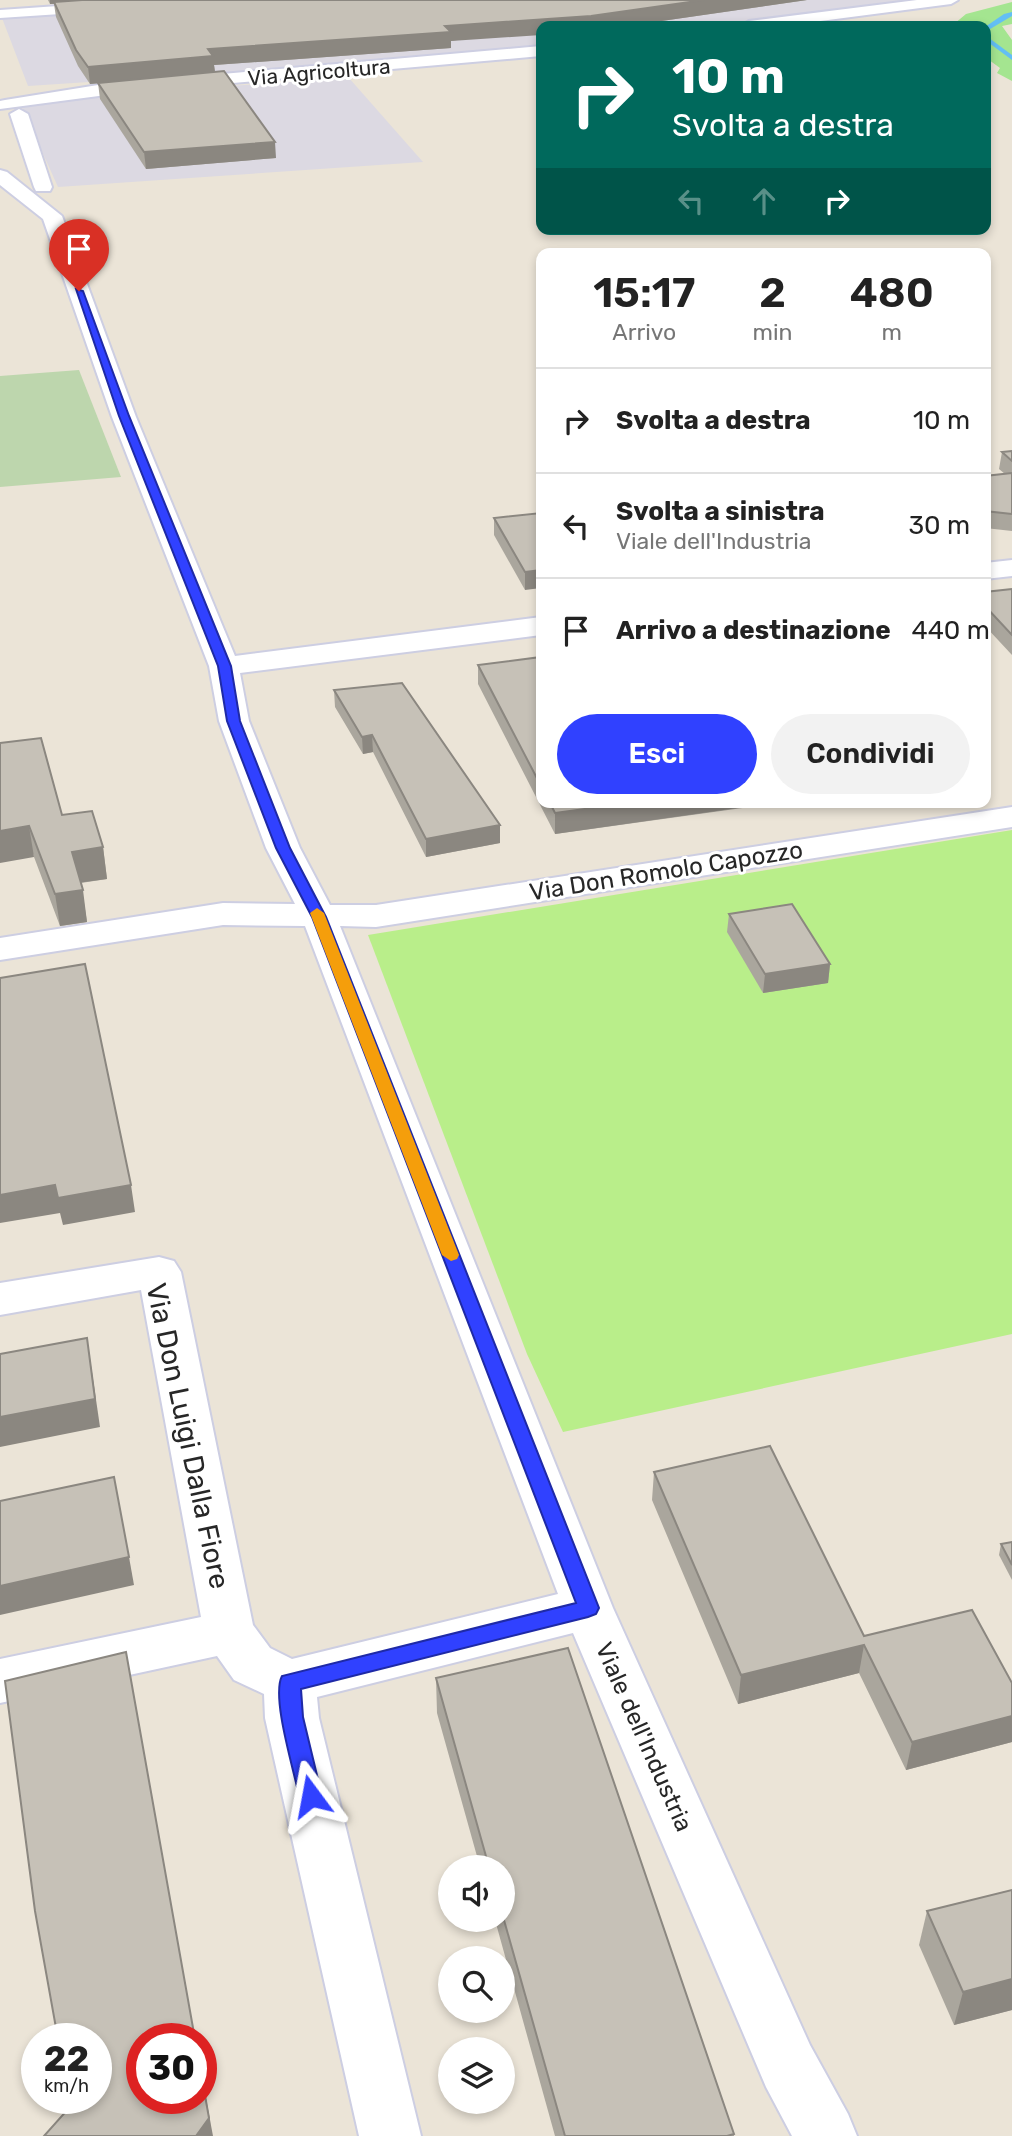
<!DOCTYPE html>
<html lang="it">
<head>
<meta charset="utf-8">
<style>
  :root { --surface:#fff; --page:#f2f2f2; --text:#222; --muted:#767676; --line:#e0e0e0; --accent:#3041ff }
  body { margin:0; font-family:Rubik,sans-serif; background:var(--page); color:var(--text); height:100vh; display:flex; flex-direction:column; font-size:26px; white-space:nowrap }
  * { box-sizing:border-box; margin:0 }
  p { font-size:23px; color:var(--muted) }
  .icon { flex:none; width:38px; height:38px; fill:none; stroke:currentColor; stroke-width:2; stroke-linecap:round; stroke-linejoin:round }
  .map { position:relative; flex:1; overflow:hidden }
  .details { position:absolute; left:536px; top:248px; width:455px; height:560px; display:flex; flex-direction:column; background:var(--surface); border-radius:14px; box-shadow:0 4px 10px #0003 }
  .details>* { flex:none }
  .hud { position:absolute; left:536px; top:21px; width:455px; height:214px; border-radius:14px; box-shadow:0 4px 10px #0003; background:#00695c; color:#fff; overflow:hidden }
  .fabs { position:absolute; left:438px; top:1855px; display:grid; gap:14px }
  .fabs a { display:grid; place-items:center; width:77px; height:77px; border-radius:50%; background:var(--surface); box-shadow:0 4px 10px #0003; font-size:35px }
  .speed { position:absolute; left:21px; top:2023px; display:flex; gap:14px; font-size:35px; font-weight:700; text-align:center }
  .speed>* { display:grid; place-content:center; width:91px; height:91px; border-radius:50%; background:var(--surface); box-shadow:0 4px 10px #0003; line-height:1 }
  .speed small { font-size:18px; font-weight:400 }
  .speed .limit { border:10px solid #d22; background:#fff; color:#111 }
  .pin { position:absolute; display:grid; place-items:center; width:60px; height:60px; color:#fff; margin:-72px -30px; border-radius:50% 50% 50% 0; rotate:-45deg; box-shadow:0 0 7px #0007 }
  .pin .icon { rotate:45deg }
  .me { position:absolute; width:77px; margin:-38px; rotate:347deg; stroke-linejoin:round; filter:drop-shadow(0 0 5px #0008) }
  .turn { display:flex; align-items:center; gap:24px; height:147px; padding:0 21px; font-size:32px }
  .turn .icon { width:91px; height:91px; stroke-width:2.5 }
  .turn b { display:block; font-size:49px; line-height:60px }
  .lanes { display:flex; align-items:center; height:66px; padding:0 21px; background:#0003; justify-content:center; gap:35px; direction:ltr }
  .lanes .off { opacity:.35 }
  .eta { display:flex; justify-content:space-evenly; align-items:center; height:119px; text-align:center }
  .eta b { font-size:42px; font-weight:600; line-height:49px }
  .action { display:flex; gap:14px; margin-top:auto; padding:14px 21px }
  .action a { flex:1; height:80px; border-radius:42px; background:var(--accent); color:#fff; font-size:28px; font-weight:600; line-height:80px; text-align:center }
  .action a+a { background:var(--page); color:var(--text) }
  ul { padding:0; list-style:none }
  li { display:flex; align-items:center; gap:21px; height:105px; padding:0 21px; border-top:2px solid var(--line) }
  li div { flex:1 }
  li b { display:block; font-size:26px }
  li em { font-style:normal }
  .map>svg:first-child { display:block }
</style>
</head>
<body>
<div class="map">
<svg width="1012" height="2136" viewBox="0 0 1012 2136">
  <rect width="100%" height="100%" fill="#ebe4d7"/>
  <g fill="#dcd9e2">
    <polygon points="270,0 943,0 765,26 541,26 541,51 500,55 28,86 2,18"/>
    <polygon points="349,78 423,162 58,187 22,107 48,98"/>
  </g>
  <polygon fill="#a4e590" points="1012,2 1012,24 1002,26 1012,40 1012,81 997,73 1000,68 985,57 985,26 955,26 954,24 966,14"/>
  <polygon fill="#bdd6ad" points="79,370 121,477 0,487 0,376"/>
  <polygon fill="#b9ee8a" points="1012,830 1012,1334 563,1432 527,1354 368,935"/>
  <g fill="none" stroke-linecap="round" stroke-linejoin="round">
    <g fill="#63bff4" fill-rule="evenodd">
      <polygon points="1012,12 1012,16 985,32 985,27 1004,14"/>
      <polygon points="985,35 1012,55 1012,60 985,40"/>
    </g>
    <defs>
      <g id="street">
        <polygon points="145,0 219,0 212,4 0,18 0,10"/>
        <polygon points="19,109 28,114 52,187 50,191 36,191 34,187 10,114"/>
        <polygon points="0,170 7,172 62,216 136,417 235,656 541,617 541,635 240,673 249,721 300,848 330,905 376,905 1012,807 1012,827 376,927 340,926 613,1608 810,2045 848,2114 857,2136 792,2136 766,2087 573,1633 317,1697 319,1718 421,2136 359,2136 265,1718 264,1694 234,1680 217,1656 0,1703 0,1659 201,1617 141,1290 0,1315 0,1283 159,1257 174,1261 181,1272 253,1625 270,1648 292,1659 558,1594 305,926 223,925 0,960 0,938 223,903 295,904 266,848 219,721 209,666 112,417 43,219 0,185"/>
        <polygon points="1012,560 1012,576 985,579 985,563"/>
      </g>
      <g id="secondary">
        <polygon points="917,0 958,0 951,4 782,26 741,26 749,21"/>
        <polygon points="541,46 541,56 129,92 0,109 0,101 5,100 98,85"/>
      </g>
    </defs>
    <use href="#street" stroke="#cdcee2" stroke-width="4"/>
    <use href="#secondary" stroke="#cdcee2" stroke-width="4"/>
    <use href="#street" fill="#fff" fill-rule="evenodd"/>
    <use href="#secondary" fill="#fff" fill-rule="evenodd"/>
  </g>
  <g fill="#aaa69d">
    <polygon points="48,0 807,0 627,26 541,26 451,41 451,48 214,65 215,72 90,84 78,66 56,17 54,4 50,4"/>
    <polygon points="98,83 276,158 146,169 100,99"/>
    <polygon points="1012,451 1012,531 985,528 985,476 1005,474 999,469 1002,452"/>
    <polygon points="541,513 525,590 494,535 494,518"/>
    <polygon points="1012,589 1012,655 985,626 985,592"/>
    <polygon points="541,657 541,803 772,804 555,834 478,684 478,665"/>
    <polygon points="334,690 500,843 426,857 373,752 363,754 335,707"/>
    <polygon points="0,743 62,815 103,847 107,879 81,883 87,922 60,926 34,857"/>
    <polygon points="729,914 830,964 828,983 763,993 727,932"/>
    <polygon points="654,1472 864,1636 1012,1683 1012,1742 906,1770 859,1673 738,1704 652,1500"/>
    <polygon points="1012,1542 1012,1580 999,1555 1001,1544"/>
    <polygon points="436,1678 734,2134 734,2136 555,2136 495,1920 502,1920 502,1867 480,1867 437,1713"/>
    <polygon points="1012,1890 1012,2010 954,2025 919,1945 927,1911"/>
  </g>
  <g fill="#8b8780">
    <polygon points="50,0 107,0 50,4"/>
    <polygon points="704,0 807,0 627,26 541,26 541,35 451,41 451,48 214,65 215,72 90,84 88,67 208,49"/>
    <polygon points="275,142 276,158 146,169 144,152"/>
    <polygon points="541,570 541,588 525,590 525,572"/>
    <polygon points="372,735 373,752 363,754 362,737"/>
    <polygon points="629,803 772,803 555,834 555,813"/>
    <polygon points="500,825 500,843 426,857 426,839"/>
    <polygon points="29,826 34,857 0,863 0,831"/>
    <polygon points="103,847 107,879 77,883 72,852"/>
    <polygon points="83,890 87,922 60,926 55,894"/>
    <polygon points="830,964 828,983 763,993 765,974"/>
    <polygon points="55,1185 131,1185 135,1212 63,1225 60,1213 0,1223 0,1195"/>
    <polygon points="87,1338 100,1427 0,1447 0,1417"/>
    <polygon points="129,1557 134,1585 0,1615 0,1586"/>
    <polygon points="864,1645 859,1673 738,1704 741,1675"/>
    <polygon points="1012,1716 1012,1742 906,1770 912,1742"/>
    <polygon points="1012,1979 1012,2010 954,2025 963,1992"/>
    <polygon points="201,2071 213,2136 196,2136"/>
  </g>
  <g fill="#c6c1b7" stroke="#8b8780" stroke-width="2">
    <polygon points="82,0 704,0 591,16 445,26 451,32 208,49 213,56 88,67 76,50 54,2"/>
    <polygon points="224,71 275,142 144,152 98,83"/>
    <polygon points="1012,451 1012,461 1002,452"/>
    <polygon points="1012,473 1012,514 985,511 985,476"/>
    <polygon points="541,513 541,570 525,572 494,518"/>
    <polygon points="1012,589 1012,635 985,606 985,592"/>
    <polygon points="541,657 541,786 478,665"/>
    <polygon points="402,683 500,825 426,839 372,735 362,737 334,690"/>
    <polygon points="41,738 62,815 92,811 103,847 72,852 83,890 55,894 29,826 0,831 0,743"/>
    <polygon points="550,803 629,803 555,813"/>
    <polygon points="792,904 830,964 765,974 729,914"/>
    <polygon points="85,964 131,1185 58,1198 55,1185 0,1195 0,978"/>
    <polygon points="87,1338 95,1399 0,1417 0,1354"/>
    <polygon points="770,1446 864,1636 972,1610 1012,1683 1012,1716 912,1742 864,1645 741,1675 654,1472"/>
    <polygon points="114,1477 129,1557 0,1586 0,1501"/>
    <polygon points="1012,1542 1012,1565 1001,1544"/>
    <polygon points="568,1648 734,2134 727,2136 565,2136 502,1913 502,1867 489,1867 436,1678"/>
    <polygon points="126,1652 195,2039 142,2039 142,2098 201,2098 201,2073 209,2118 196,2136 44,2136 70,2107 69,2098 96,2098 96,2039 58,2039 35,1911 5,1681"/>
    <polygon points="1012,1890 1012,1979 963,1992 927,1911"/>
  </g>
  <path fill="#3041ff" stroke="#1f2aa6" stroke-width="2" d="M76,289L83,291L129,416L231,666L240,721L290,848L326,917L599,1608L596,1614L588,1617L301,1689L303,1717L322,1796L319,1803L311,1806L303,1803L299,1796C294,1770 271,1697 282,1676L576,1603L312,917L276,848L227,721L218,666L119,416Z"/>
  <polygon fill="#f59e0b" points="317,908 324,913 459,1255 457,1259 451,1261 442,1255 310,913"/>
  <g text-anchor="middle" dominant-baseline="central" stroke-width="6" stroke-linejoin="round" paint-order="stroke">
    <g font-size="21" fill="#272727" stroke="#fff">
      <text transform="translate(319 72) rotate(-5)">Via Agricoltura</text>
    </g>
    <g font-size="24" fill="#272727" stroke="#fff">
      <text transform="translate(666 871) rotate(-9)">Via Don Romolo Capozzo</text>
      <text transform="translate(644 1737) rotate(66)">Viale dell'Industria</text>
    </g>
    <g font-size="28" fill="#272727" stroke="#fff">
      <text transform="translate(188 1436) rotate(78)">Via Don Luigi Dalla Fiore</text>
    </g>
  </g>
</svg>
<div class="fabs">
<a><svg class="icon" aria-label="sound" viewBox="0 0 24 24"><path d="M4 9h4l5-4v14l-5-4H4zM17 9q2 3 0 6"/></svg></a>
<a><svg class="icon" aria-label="search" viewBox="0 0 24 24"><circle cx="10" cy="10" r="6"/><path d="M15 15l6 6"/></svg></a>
<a><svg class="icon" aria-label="layers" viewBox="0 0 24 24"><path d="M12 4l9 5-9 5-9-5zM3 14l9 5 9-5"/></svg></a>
</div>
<div class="speed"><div>22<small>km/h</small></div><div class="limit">30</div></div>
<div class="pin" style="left:79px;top:291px;background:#d93025"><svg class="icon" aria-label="arrive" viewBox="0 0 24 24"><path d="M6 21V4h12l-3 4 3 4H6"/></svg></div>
<svg class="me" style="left:311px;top:1796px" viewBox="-20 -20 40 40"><path d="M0-17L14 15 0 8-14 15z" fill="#3041ff" stroke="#fff" stroke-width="4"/></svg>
<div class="hud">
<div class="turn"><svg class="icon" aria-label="right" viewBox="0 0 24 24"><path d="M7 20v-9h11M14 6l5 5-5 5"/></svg><div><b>10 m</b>Svolta a destra</div></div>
<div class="lanes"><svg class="icon off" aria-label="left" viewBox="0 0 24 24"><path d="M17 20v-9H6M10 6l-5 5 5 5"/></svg><svg class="icon off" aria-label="ahead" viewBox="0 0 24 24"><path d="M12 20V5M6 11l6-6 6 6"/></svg><svg class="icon" aria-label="right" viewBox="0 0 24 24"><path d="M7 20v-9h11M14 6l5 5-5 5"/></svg></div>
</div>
<section class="details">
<div class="eta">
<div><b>15:17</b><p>Arrivo</p></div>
<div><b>2</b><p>min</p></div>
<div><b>480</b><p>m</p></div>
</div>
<ul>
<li><svg class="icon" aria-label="right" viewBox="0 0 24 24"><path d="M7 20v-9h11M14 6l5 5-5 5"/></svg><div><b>Svolta a destra</b></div><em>10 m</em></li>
<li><svg class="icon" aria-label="left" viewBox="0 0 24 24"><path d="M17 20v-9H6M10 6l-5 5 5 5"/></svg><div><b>Svolta a sinistra</b><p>Viale dell'Industria</p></div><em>30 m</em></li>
<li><svg class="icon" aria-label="arrive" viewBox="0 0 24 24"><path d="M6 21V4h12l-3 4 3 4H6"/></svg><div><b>Arrivo a destinazione</b></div><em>440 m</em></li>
</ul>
<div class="action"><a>Esci</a><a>Condividi</a></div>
</section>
</div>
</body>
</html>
